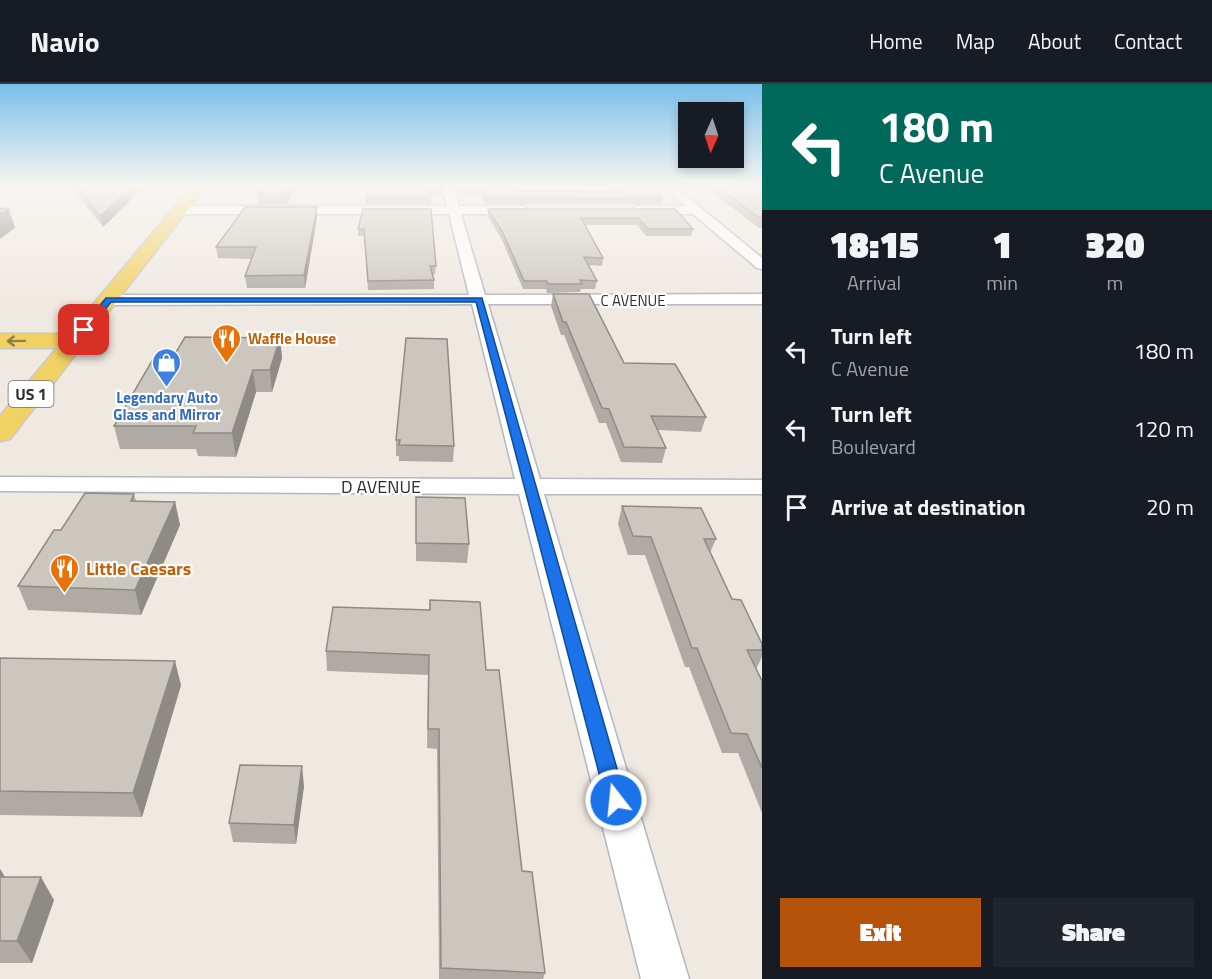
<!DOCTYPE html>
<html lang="en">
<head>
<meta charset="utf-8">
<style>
  :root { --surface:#171b24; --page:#20242c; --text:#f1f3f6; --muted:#9ea1a6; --line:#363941; --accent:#b45309 }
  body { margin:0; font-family:"Titillium Web",sans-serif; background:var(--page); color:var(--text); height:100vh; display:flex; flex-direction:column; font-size:22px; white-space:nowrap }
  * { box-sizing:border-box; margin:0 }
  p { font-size:20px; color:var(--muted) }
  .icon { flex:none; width:33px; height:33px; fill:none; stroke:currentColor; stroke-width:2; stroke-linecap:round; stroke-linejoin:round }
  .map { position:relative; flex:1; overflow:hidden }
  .sheet { display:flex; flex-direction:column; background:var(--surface); width:450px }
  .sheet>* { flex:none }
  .banner { background:#00695c; color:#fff; overflow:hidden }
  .needle { width:39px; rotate:183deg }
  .fabs { position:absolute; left:678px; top:18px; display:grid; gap:12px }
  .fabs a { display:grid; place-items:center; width:66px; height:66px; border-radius:0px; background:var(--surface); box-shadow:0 3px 9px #0003; font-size:30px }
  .pin { position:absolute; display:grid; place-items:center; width:51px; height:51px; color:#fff; margin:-26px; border-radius:12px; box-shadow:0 3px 9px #0006 }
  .me { position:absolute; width:66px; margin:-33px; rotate:344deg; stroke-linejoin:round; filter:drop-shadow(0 0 4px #0008) }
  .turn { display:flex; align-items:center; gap:21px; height:126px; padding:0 18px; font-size:27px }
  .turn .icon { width:78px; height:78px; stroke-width:2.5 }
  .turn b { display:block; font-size:42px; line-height:51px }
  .eta { display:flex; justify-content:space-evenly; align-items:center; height:102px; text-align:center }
  .eta b { font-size:36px; font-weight:800; line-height:42px }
  .cta { display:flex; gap:12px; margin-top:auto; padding:12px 18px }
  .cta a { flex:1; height:69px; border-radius:0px; background:var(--accent); color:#fff; font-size:24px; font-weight:800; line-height:69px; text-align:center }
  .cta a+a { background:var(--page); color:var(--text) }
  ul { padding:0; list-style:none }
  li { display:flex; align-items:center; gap:18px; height:78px; padding:0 18px }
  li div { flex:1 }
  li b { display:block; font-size:22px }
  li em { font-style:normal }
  header { display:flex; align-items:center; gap:36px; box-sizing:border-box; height:84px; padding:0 30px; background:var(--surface); border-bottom:2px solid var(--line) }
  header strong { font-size:28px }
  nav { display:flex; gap:33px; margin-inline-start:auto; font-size:21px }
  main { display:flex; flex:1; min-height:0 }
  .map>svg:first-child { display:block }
</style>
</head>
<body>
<header>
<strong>Navio</strong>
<nav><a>Home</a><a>Map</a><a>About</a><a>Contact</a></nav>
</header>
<main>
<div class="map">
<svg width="762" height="895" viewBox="0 0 762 895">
  <rect width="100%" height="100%" fill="#efe9e1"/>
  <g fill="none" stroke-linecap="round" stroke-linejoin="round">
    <defs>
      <g id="minor">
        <polygon points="442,101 452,101 459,122 524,122 530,126 524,130 461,130 485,211 762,210 762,220 488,220 540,395 762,396 762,410 544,410 689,895 641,895 519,410 0,407 0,393 515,395 472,220 109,221 101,216 109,211 469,211 449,130 180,130 174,126 180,122 447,122"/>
        <polygon points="661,101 673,101 762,174 762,185 757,184 693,130 634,129 634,123 638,122 685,122"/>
      </g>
      <polygon id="primary" points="193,101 207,101 10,355 0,357 0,332 57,264 0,264 0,250 68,250"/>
    </defs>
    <use href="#minor" stroke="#b4b7c1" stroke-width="3"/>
    <use href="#primary" stroke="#c9c9c9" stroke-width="3"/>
    <use href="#minor" fill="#fff" fill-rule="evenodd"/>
    <use href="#primary" fill="#f2d163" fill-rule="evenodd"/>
  </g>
  <g fill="#afaba4">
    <polygon points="70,101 146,101 103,143"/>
    <polygon points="296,101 287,120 258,120 257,109"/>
    <polygon points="369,101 442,105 442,111 431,111 431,120 366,120 366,114"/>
    <polygon points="453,101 514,101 517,107 614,108 609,101 651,101 663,114 662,120 484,120 482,111 458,111"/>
    <polygon points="703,101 762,101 762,144 759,144"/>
    <polygon points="363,125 436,182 435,190 432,190 434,196 434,205 368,206 364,152 358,152 358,145"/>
    <polygon points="488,125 675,125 693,145 691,152 646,152 637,141 585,141 603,174 602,182 589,181 597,197 595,205 581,205 580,208 547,209 546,205 523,205 502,156 488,132"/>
    <polygon points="317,134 305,204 247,204 245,192 252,175 218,174 216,163"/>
    <polygon points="553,210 624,279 706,333 701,348 658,346 666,364 662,379 621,378 606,339 599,339 564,251 561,251 551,222"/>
    <polygon points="280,254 282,274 272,308 256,308 236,373 198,372 196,365 120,365 114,342 175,270"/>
    <polygon points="396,356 454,362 453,378 399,377 399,372 396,372"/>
    <polygon points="134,410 136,417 175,418 180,441 141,531 28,526 18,502 61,446"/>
    <polygon points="416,413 469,460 467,479 416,477"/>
    <polygon points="622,422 716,455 710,469 732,515 762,560 762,573 756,585 762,597 762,729 738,669 722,669 689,583 685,583 645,471 628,471 618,440"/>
    <polygon points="430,516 486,586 522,787 545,889 543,895 439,895 437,665 427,664 428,591 327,587 326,567 429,526"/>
    <polygon points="0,574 181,601 142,733 0,731"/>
    <polygon points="304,702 296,760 233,758 229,739"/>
    <polygon points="0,785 5,793 54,816 32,879 0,879"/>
  </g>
  <g fill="#8e8b86">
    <polygon points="134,101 146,101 103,143 100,132"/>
    <polygon points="290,101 296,101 287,120 286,109"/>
    <polygon points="317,123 317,134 305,204 304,191"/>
    <polygon points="9,125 15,144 0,155 0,130"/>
    <polygon points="280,254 282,274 272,308 270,286"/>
    <polygon points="253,286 256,308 236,373 232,349"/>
    <polygon points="175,418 180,441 141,531 135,506"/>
    <polygon points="175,577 181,601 142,733 133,709"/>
    <polygon points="302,682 304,702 296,760 294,741"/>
    <polygon points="0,785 5,793 0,803"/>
    <polygon points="41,793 54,816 32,879 17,857"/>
  </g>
  <g fill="#cbc7bf" stroke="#8e8b86" stroke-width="1.5">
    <polygon points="76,101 134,101 100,132"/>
    <polygon points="262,101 290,101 286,109 257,109"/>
    <polygon points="369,101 442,101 442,105 431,105 431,114 366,114"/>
    <polygon points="456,101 514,101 517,107 612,108 620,108 615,101 651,101 663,114 485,114 482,105 458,105"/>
    <polygon points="715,101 762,101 762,135 761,135"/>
    <polygon points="245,123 317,123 304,191 245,192 256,163 216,163"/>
    <polygon points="0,124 9,125 0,130"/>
    <polygon points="363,125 431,125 436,182 430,182 434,196 368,197 364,145 358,145"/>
    <polygon points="488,125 675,125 693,145 648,145 638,134 581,134 603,174 584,173 597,197 580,196 582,200 548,200 547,197 524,197 503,149"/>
    <polygon points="553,210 589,210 624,279 675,280 706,333 651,332 666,364 624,363 609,325 602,324 566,238 563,238"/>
    <polygon points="185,253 280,254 270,286 253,286 232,349 193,349 196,342 114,342 156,270 175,270"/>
    <polygon points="406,254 447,255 454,362 399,361 400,356 396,356"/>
    <polygon points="85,409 134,410 131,417 175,418 135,506 18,502 54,446 61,446"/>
    <polygon points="416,413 465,414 469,460 416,459"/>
    <polygon points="622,422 701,424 716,455 704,455 732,515 741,516 762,560 762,566 747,566 762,597 762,684 747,650 731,649 697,564 692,564 651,453 633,452"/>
    <polygon points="430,516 480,518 486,586 499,586 522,787 532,788 545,889 441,884 439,645 428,645 429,571 326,567 333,523 430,526"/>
    <polygon points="0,574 175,577 133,709 0,707"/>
    <polygon points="240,681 302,682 294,741 229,739"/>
    <polygon points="0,793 41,793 17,857 0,857"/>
  </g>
  <defs><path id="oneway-shaft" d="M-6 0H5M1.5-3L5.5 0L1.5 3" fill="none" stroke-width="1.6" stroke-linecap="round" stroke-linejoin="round" transform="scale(1.5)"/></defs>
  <use stroke="#908048" href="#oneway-shaft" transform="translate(16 257) rotate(179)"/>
  <linearGradient id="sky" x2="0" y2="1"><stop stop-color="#7abfeb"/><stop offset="0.45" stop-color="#f8f5f2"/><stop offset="1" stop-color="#f8f5f2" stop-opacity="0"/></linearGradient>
  <rect width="762" height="226" fill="url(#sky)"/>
  <polygon fill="#1a73e8" stroke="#114b97" stroke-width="1.5" points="106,214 482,214 626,716 623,722 616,725 609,722 606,716 476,218 111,218 87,248 81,248 81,244"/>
  <defs>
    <symbol id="restaurant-pin" viewBox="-11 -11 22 30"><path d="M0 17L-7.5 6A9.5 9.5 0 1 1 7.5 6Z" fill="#e8710a" stroke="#fff"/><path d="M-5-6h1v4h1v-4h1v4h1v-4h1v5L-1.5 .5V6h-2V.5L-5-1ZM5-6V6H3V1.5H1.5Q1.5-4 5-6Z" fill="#fff"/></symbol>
    <symbol id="shop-pin" viewBox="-11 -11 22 30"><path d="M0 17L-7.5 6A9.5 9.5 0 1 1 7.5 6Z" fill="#3f7fe0" stroke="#fff"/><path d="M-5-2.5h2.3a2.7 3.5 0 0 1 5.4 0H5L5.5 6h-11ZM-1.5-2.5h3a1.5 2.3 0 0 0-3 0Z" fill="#fff"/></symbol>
  </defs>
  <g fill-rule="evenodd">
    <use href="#restaurant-pin" x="210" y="238" width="33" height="45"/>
    <use href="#shop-pin" x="150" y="262" width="33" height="45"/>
    <use href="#restaurant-pin" x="48" y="468" width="33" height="45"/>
  </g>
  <g text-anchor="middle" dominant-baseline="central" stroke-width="4.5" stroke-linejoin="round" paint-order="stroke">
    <g font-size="15" fill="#2e2e2e" stroke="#fff">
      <text x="633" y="216">C AVENUE</text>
    </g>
    <g font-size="15" font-weight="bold" fill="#c56008" stroke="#fff" text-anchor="start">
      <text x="248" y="254">Waffle House</text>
    </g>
    <g font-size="15" font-weight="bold" fill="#366cbe" stroke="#fff">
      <text x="167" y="313">Legendary Auto<tspan x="167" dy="17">Glass and Mirror</tspan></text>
    </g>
    <rect fill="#fff" stroke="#6d6d6d" stroke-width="1.5" x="8.5" y="297" width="45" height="26" rx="4.5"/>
    <g font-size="16" font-weight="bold" fill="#2e2e2e">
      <text x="31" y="310">US 1</text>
    </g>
    <g font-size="18" fill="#2e2e2e" stroke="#fff">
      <text x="381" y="402">D AVENUE</text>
    </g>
    <g font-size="18" font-weight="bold" fill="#c56008" stroke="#fff" text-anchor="start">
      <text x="86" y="484">Little Caesars</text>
    </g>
  </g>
</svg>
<div class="fabs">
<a><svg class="needle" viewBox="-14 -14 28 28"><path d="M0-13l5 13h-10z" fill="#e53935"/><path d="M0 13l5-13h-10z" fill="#9ea1a6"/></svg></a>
</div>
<div class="pin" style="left:84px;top:246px;background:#d93025"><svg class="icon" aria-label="arrive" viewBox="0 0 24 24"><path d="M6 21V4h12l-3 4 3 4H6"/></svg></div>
<svg class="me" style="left:616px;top:716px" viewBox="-20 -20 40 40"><circle r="17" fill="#1a73e8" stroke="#fff" stroke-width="3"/><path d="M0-11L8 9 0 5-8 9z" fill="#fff"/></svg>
</div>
<section class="sheet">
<div class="banner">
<div class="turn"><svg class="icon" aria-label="left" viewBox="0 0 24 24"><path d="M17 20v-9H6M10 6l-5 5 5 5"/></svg><div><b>180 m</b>C Avenue</div></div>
</div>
<div class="eta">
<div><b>18:15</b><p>Arrival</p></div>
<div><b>1</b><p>min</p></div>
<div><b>320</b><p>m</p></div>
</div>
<ul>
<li><svg class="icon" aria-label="left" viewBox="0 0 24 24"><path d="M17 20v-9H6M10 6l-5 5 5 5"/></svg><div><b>Turn left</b><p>C Avenue</p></div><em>180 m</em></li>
<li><svg class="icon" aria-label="left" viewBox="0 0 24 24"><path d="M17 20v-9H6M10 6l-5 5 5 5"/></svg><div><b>Turn left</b><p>Boulevard</p></div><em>120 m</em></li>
<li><svg class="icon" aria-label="arrive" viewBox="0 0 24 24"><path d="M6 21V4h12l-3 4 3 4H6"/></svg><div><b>Arrive at destination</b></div><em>20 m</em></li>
</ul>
<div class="cta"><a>Exit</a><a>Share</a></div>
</section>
</main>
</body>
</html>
